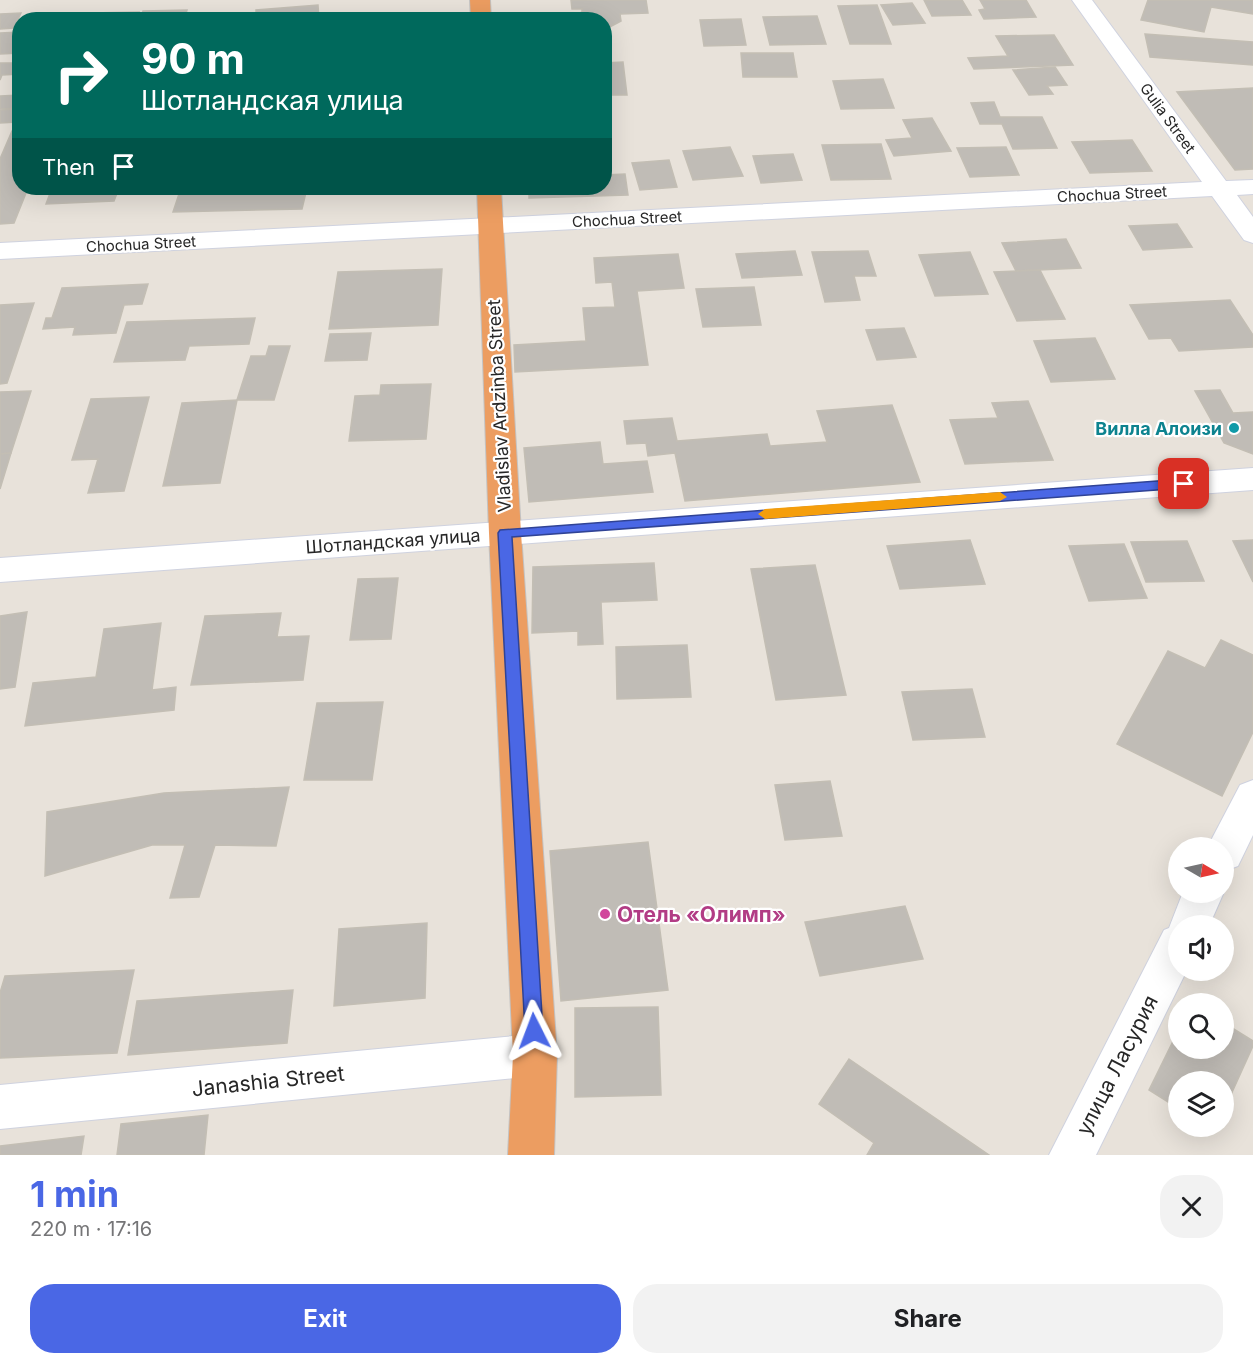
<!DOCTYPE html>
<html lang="en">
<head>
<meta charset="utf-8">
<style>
  :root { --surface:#fff; --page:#f2f2f2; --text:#202124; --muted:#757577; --accent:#4a67e5 }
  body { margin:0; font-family:Inter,sans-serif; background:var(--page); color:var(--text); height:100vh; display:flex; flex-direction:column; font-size:22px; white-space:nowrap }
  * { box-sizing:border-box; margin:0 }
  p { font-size:20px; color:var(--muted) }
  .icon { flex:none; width:33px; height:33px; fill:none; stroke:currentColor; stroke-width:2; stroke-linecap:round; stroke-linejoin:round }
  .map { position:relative; height:1155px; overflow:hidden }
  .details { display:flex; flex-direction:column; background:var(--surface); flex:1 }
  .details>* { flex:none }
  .hud { position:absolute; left:12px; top:12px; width:600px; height:183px; border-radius:24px; box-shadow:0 6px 24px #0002; background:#00695c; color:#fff; overflow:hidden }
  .needle { width:39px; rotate:99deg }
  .controls { position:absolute; left:1168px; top:837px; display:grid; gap:12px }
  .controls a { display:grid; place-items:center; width:66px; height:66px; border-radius:50%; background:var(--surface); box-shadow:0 6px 24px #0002; font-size:30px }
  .pin { position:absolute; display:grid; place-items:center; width:51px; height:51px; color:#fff; margin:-26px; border-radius:12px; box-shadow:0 3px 9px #0006 }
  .me { position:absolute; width:66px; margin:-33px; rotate:357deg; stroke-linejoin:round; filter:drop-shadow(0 0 4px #0008) }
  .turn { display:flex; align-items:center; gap:21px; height:126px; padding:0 30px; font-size:27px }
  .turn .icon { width:78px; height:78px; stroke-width:2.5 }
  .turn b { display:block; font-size:42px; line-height:51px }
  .then { display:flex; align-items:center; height:57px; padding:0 30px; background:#0003; gap:12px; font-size:22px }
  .round { display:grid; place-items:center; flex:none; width:63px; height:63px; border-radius:24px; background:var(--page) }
  .headline { display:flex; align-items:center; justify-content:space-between; height:102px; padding:0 30px }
  h1 { font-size:36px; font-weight:700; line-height:45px; color:var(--accent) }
  .cta { display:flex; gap:12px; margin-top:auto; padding:12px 30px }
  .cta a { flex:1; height:69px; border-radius:24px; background:var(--accent); color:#fff; font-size:24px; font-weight:700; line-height:69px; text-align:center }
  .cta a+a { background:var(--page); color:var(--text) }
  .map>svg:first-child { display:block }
</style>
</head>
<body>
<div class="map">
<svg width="1253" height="1155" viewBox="0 0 1253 1155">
  <rect width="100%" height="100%" fill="#e8e2da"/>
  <g fill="#c0bcb6" stroke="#c3beb4" stroke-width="1.5">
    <polygon points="571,0 646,0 648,13 620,14 621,21 604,30 604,20 568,20 582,12 582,9 572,9"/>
    <polygon points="924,0 962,0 971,15 932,16"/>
    <polygon points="980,0 1026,0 1036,17 984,19 979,10 985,9"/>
    <polygon points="1148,0 1253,0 1253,14 1211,7 1204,32 1141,20"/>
    <polygon points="912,3 925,23 893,25 881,5"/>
    <polygon points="318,5 319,20 256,20 256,10"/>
    <polygon points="877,5 891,44 850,44 838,6"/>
    <polygon points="187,10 184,20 140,20 143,11"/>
    <polygon points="139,12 136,20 87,20 90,13"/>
    <polygon points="21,13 14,28 0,29 0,14"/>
    <polygon points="817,16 826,44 770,45 763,17"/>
    <polygon points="741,19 746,45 704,46 700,20"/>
    <polygon points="20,32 20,53 0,54 0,33"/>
    <polygon points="1145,34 1253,42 1253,65 1150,57"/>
    <polygon points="1054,35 1073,65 974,69 968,58 1008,56 996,36"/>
    <polygon points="741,53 793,53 797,77 743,77"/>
    <polygon points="623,62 627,95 604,95 604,63"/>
    <polygon points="0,63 20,63 20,74 2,75 0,80"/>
    <polygon points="1055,67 1067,85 1047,86 1053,94 1029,95 1013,70"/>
    <polygon points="883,79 894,108 841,109 833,81"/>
    <polygon points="1253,88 1253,169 1235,170 1177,92"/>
    <polygon points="20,95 20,108 0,109 0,96"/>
    <polygon points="994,102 1000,117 1042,117 1057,148 1013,149 1002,124 980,124 971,103"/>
    <polygon points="20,109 17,122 0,123 0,110"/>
    <polygon points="932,118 951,151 894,156 886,140 912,138 903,120"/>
    <polygon points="12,131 20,131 20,188 28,188 14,223 0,224 0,159"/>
    <polygon points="1132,140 1152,171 1090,173 1072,142"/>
    <polygon points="881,144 891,179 831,180 822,145"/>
    <polygon points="730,147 743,176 693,180 683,151"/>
    <polygon points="1006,147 1019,175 970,177 957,148"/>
    <polygon points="793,154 802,180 761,183 753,156"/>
    <polygon points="669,160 677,187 640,190 632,163"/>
    <polygon points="625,174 628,195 529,198 529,188 604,188 604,175"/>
    <polygon points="52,188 119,188 114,201 46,204"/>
    <polygon points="181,188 307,188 302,209 173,212"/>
    <polygon points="1177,224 1192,247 1143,250 1129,226"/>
    <polygon points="1066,239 1081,268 1016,271 1002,243"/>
    <polygon points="795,251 802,275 742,278 736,254"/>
    <polygon points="868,251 876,276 854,276 860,300 825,302 812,252"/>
    <polygon points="970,252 988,294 935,296 919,255"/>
    <polygon points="678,254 684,288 637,291 648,365 515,372 514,345 586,341 583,308 615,307 612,282 596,283 594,258"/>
    <polygon points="442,269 438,325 329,329 338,272"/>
    <polygon points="1040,270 1065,319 1017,321 994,272"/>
    <polygon points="148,284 142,304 124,305 116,333 73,335 75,327 43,329 46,318 52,318 62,288"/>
    <polygon points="754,287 761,325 703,327 696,289"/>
    <polygon points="1230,300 1253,335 1253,347 1179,351 1171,338 1149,339 1130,305"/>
    <polygon points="34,303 7,383 0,384 0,305"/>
    <polygon points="255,318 249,344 189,346 185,360 114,362 127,322"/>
    <polygon points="904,328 916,357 877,360 866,330"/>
    <polygon points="371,333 367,360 325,361 330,334"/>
    <polygon points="1095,338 1115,379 1051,382 1034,341"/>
    <polygon points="269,346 290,346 274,400 237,400 251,356 266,356"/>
    <polygon points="431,384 426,439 349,441 355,396 380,395 381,385"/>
    <polygon points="1220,390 1233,413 1253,412 1253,454 1224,443 1195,391"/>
    <polygon points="31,391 11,453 0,454 0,392"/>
    <polygon points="149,397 124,491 88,493 98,459 72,460 91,399"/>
    <polygon points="237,400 220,483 163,486 182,403"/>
    <polygon points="1028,401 1053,460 965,464 950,420 998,418 992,403"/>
    <polygon points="892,405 920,482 685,501 675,453 648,456 646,443 627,444 624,421 672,418 677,441 767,434 770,446 827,442 817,411"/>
    <polygon points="600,442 603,464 647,461 653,492 529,502 524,448"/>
    <polygon points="11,453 0,489 0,454"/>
    <polygon points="970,540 985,584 900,589 887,546"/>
    <polygon points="1253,540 1253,582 1233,541"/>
    <polygon points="1187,541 1204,581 1146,582 1131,542"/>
    <polygon points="1124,544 1147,598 1089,601 1069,546"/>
    <polygon points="654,563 657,600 601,602 603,644 578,645 578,631 532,633 533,567"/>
    <polygon points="815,565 846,695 776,700 751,569"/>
    <polygon points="398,578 391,639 350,640 358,579"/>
    <polygon points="27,612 15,687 0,689 0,616"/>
    <polygon points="281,613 277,637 309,636 303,680 191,685 205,616"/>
    <polygon points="161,623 152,690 176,687 174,710 25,726 33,683 96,677 104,629"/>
    <polygon points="1221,640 1253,655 1253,732 1222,796 1117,744 1168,651 1205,668"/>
    <polygon points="687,645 691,697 617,699 616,647"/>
    <polygon points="972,689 985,737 913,740 902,692"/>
    <polygon points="383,702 372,780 304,780 317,703"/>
    <polygon points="830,781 842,836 785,840 775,785"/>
    <polygon points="289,787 276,846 215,845 199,897 170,898 185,845 152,845 45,876 47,812 164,793"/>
    <polygon points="648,842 668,990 561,1001 550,851"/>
    <polygon points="905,906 923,959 820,976 805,922"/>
    <polygon points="427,923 425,998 334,1006 339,929"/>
    <polygon points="134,970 117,1053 0,1058 0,993 5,976"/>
    <polygon points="293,990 287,1043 128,1055 137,1001"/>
    <polygon points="658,1007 661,1095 575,1097 575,1008"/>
    <polygon points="1224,1023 1253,1041 1253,1046 1224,1110 1224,1082 1179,1082 1179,1109 1149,1090 1179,1029 1179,1048 1224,1048"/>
    <polygon points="849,1059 989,1155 867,1155 874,1143 819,1104"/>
    <polygon points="208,1115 204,1155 117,1155 121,1124"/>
    <polygon points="84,1136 81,1155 0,1155 0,1146"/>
  </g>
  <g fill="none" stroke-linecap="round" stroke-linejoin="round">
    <defs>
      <g id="minor">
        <polygon points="1072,0 1092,0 1226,181 1253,180 1253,194 1237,195 1253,217 1253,243 1244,240 1212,196 0,259 0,243 1202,182"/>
        <polygon points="1253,468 1253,490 0,582 0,558"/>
        <polygon points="1253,780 1253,835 1238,866 1224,871 1224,848 1207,848 1240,785"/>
        <polygon points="1183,892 1224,892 1209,926 1179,926 1179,970 1187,970 1096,1155 1049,1155 1164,930 1169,928"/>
        <polygon points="535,1034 550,1040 557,1055 550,1070 535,1076 0,1129 0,1085"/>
      </g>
      <g id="highway">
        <polygon points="470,0 490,0 491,20 471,20"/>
        <polygon points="477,188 501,188 521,533 557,1055 554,1155 508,1155 513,1055 489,533"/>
      </g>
    </defs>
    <use href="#minor" stroke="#cfd2df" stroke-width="2"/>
    <use href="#highway" stroke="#c3c3c3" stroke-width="2"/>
    <use href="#minor" fill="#fff" fill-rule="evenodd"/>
    <use href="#highway" fill="#ec9d61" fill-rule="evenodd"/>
  </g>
  <polygon fill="#4a67e5" stroke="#304395" stroke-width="1.5" points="1184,479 1190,484 1184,488 512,537 543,1031 540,1037 534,1040 528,1037 525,1031 498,533 500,530"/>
  <polygon fill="#f59e0b" points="1000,492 1007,497 1000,501 765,519 758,514 765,509"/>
  <circle fill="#0f9aa8" stroke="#fff" stroke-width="2" cx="1234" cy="428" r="6"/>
  <circle fill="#d1479c" stroke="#fff" stroke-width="2" cx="605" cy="914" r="6"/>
  <g text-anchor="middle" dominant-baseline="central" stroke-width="4.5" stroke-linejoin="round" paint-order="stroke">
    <g font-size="15" fill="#272727" stroke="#fff">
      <text transform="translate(1168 118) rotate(54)">Gulia Street</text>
      <text transform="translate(1112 194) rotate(-3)">Chochua Street</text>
      <text transform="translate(627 219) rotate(-3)">Chochua Street</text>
      <text transform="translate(141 244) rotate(-3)">Chochua Street</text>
    </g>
    <g font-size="18" fill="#272727" stroke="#fff">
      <text transform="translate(499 406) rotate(-93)">Vladislav Ardzinba Street</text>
      <text transform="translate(393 541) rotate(-4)">Шотландская улица</text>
    </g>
    <g font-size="18" font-weight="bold" fill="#0d838f" stroke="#fff" text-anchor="end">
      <text x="1222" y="428">Вилла Алоизи</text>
    </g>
    <g font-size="21" font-weight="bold" fill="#b23c85" stroke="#fff" text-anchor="start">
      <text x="617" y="914">Отель «Олимп»</text>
    </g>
    <g font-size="21" fill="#272727" stroke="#fff">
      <text transform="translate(1117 1065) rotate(-63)">улица Ласурия</text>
      <text transform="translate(268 1081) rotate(-6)">Janashia Street</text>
    </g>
  </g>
</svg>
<div class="controls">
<a><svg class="needle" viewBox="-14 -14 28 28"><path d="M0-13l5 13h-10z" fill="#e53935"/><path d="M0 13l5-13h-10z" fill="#757577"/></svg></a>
<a><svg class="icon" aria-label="sound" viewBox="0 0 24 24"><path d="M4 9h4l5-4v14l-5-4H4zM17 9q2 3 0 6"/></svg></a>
<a><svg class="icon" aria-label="search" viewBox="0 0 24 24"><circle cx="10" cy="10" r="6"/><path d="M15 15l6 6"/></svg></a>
<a><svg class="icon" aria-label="layers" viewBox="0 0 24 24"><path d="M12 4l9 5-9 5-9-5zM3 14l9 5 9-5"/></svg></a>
</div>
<div class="pin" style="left:1184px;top:484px;background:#d93025"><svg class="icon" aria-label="arrive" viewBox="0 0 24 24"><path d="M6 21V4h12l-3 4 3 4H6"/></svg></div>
<svg class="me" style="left:534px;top:1031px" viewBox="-20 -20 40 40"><path d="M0-17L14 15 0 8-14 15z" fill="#4a67e5" stroke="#fff" stroke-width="4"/></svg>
<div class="hud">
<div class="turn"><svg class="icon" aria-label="right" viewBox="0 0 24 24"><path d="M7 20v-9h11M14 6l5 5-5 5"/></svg><div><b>90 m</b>Шотландская улица</div></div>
<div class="then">Then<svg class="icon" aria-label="arrive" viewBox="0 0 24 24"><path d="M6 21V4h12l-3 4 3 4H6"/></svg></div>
</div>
</div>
<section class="details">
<div class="headline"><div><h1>1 min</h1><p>220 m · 17:16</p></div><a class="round"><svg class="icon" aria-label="close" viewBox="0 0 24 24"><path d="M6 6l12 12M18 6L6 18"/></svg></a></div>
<div class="cta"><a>Exit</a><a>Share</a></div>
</section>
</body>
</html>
